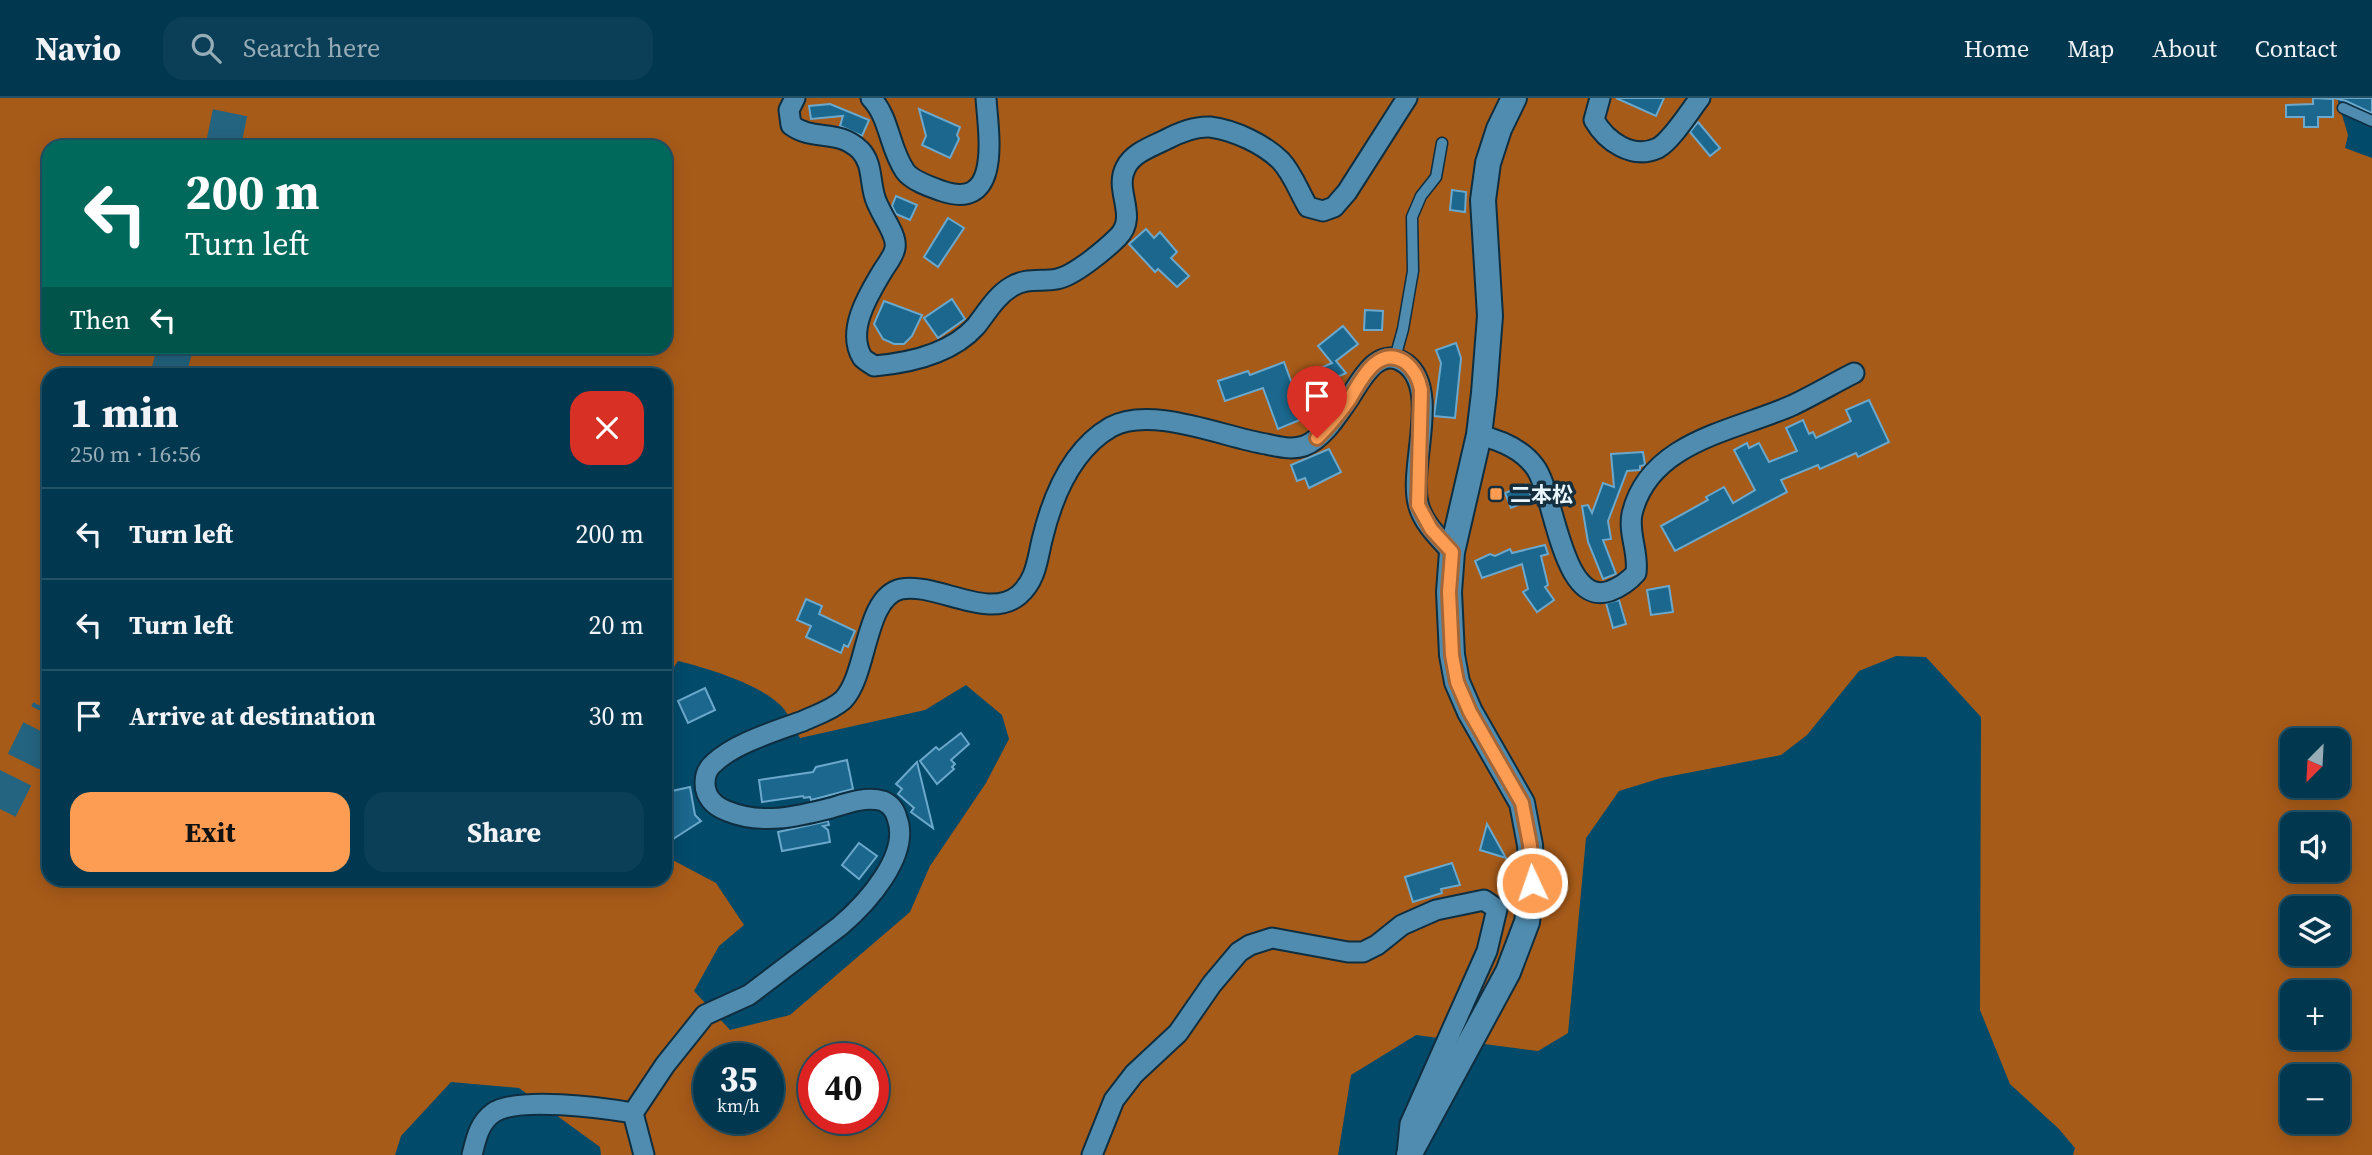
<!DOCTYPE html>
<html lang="en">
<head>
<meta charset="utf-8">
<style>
  :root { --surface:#013850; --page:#0b3f57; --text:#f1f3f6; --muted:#96acb7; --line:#235267; --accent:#fd9d54 }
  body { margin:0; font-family:"Source Serif 4","Noto Sans JP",serif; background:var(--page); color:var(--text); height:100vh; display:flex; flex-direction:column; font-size:26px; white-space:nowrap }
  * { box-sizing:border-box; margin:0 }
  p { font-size:23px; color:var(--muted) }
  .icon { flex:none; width:38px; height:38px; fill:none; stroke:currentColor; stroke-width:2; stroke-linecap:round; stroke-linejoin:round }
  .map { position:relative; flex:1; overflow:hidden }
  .side { position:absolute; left:42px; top:270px; width:630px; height:518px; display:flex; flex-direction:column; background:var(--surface); border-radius:21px; box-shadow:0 4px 18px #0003,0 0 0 2px var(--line) }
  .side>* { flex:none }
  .hud { position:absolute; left:42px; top:42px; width:630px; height:214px; border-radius:21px; box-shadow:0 4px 18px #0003,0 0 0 2px var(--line); background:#00695c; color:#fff; overflow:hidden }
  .needle { width:46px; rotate:204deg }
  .fabs { position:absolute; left:2280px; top:630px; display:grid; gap:14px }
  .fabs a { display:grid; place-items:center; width:70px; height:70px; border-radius:14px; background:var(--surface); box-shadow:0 4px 18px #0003,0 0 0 2px var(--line); font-size:35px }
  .speed { position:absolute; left:693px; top:945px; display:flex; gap:14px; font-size:35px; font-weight:700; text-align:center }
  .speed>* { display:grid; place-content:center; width:91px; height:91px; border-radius:50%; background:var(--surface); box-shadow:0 4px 18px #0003,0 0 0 2px var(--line); line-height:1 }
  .speed small { font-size:18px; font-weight:400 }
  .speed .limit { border:10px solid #d22; background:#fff; color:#111 }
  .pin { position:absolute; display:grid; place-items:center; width:60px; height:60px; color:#fff; margin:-72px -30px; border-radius:50% 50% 50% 0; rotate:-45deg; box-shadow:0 0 7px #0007 }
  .pin .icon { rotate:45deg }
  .me { position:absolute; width:77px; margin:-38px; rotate:357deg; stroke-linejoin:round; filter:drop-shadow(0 0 5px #0008) }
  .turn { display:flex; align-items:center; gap:24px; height:147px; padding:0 28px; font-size:32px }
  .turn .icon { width:91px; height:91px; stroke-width:2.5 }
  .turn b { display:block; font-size:49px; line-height:60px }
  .then { display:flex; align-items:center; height:66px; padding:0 28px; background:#0003; gap:14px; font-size:26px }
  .round { display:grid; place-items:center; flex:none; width:74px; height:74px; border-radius:21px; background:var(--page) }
  .head { display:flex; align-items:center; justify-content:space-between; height:119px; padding:0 28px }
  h1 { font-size:42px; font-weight:700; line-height:52px }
  .button { display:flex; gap:14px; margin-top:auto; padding:14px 28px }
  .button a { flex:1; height:80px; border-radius:21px; background:var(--accent); color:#111; font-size:28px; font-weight:700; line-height:80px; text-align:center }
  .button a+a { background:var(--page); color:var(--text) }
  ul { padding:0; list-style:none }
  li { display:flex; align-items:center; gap:21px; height:91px; padding:0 28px; border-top:2px solid var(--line) }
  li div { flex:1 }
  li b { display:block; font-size:26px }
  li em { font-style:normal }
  header { display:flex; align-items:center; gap:42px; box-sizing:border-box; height:98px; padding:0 35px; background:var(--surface); border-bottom:2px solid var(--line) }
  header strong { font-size:33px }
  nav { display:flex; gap:38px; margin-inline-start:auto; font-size:24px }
  .search { width:490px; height:63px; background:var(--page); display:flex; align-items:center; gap:18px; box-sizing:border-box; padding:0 24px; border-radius:21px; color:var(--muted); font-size:26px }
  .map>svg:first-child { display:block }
</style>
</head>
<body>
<header>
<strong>Navio</strong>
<div class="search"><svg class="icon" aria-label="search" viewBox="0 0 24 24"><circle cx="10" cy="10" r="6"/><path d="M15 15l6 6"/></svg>Search here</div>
<nav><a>Home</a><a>Map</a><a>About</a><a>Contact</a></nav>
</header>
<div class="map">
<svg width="2372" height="1057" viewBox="0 0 2372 1057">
  <rect width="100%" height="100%" fill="#014a6a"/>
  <path fill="#a75b19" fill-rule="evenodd" d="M0,0H2337L2348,37L2345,50L2372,60V1057H2073L2075,1050L2059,1031L2010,986L1980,912L1981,619L1926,559L1896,558L1859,573L1807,637L1781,657L1661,680L1619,693L1586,740L1568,935L1538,953L1416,937L1351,977L1338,1057H601L600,1049L519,990L451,984L401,1038L395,1057H0ZM49,49H665V248H49ZM49,276H665V583L678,563C707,570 764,587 784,611C790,619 795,631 800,640L925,612L966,587L1002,617L1009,641L986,685L930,768L910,814L790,917L730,932L694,893L719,848L744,827L716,785L665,758V780H49ZM2292,642H2338V688H2292ZM2292,726H2338V772H2292ZM2292,810H2338V856H2292ZM2292,894H2338V940H2292ZM709,961H768V1020H709ZM814,961H873V1020H814ZM2292,978H2338V1024H2292Z"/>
  <g fill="#1b678d" stroke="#6ba8cc" stroke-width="2">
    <polygon points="1616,0 1664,0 1656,18"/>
    <polygon points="2313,0 2333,1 2333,19 2318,19 2318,29 2304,29 2304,19 2286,19 2286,7 2313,6"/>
    <polygon points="2334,0 2372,0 2372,15 2346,3"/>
    <polygon points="830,6 869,22 862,38 840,28 843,18 811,21 809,8"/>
    <polygon points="919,11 960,29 957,37 959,41 950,60 922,47 926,38"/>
    <polygon points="1698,24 1720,50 1710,58 1690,34"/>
    <polygon points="1452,92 1466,94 1465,114 1450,112"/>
    <polygon points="896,98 917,107 910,122 896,116 892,108"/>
    <polygon points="948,120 964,130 938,169 924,159"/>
    <polygon points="1146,131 1154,140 1160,134 1177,154 1171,160 1189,178 1177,189 1158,171 1155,174 1129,146"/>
    <polygon points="952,201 965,221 938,240 924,220"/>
    <polygon points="884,203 922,217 912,238 904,246 894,246 883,241 874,226"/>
    <polygon points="1365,212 1383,213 1382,232 1364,232"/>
    <polygon points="1343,228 1358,246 1336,263 1346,275 1328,283 1333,295 1302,308 1307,319 1278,331 1263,290 1225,303 1218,283 1248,273 1250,277 1284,264 1291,283 1332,265 1318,248"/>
    <polygon points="1456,245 1461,260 1455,320 1434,318 1441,265 1436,252"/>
    <polygon points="1869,302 1889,344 1858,359 1856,355 1820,371 1818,367 1781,382 1787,394 1675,453 1661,428 1708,402 1706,399 1724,389 1733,405 1755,392 1734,352 1747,345 1749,350 1759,345 1769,364 1797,353 1786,330 1803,322 1809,336 1813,334 1816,340 1851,323 1846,312"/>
    <polygon points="1329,351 1341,374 1309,390 1305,380 1297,383 1291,367"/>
    <polygon points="1643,354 1645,367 1640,368 1640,372 1627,373 1608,423 1611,441 1603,442 1616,476 1603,481 1588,444 1582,408 1588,407 1592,415 1603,385 1614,389 1611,356"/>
    <polygon points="1526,386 1532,401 1511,410 1505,395"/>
    <polygon points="1545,447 1548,456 1541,458 1548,487 1545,489 1554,502 1537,514 1523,494 1528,491 1522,466 1482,480 1475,463 1490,456 1495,458 1510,451 1512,455"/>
    <polygon points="1669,488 1673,514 1651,517 1647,492"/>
    <polygon points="806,501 822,508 819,516 855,533 848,549 844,547 841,555 806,539 811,528 797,522"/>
    <polygon points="1619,502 1626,526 1613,530 1606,505"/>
    <polygon points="705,590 715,612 688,625 678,603"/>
    <polygon points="961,635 969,646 951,662 955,666 952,669 954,671 937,686 920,663 936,649 939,652"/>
    <polygon points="847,662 853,691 811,702 810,699 804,700 803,698 762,704 759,682 813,674 816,669"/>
    <polygon points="917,664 924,693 933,730 911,714 914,710 898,696 902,691 896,686"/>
    <polygon points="690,689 695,717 701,723 670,743 665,724 665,698 672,693"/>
    <polygon points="828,723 829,727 823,728 828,732 830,744 782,753 778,734"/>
    <polygon points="1487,726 1506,760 1480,752"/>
    <polygon points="859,745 877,758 859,781 842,767"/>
    <polygon points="1452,765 1460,787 1441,791 1442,795 1413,804 1405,779"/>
  </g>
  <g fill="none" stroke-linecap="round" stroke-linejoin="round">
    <g stroke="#246480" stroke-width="35" stroke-dasharray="35 18" stroke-linecap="butt">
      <polyline points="223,49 233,0"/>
      <polyline points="168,276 176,248"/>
      <polyline points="0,711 49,612"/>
    </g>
    <defs>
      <g id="service">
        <polyline points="2343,10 2372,23"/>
        <polyline points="1395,260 1403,231 1413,173 1412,119 1421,98 1436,79 1442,45"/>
      </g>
      <g id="minor">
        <path d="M795,0L789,12L791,27C814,44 837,30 860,52C872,64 870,81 874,96C877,113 898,135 895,150C894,158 886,167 882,174C869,196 846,232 862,259C864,262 870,265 874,268C909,265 951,256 976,228C987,214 996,198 1011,189C1027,179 1041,184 1057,181C1074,178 1106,151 1118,139C1139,118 1113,92 1126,69C1133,55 1151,49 1165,42C1178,35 1194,28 1210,29C1234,32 1264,46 1281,63C1293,76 1299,94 1308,109L1323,113L1334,109L1347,94L1407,0"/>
        <path d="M871,0C890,20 889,50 905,73C912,83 931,89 942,93C1003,114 988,33 986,0"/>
        <path d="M1600,0L1594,22C1606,43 1632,62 1658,50C1672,42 1689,14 1700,0"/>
        <path d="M1479,337C1500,342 1522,351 1535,369C1555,395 1561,510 1610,493C1620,489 1629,483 1636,475C1639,455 1628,435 1632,416C1649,343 1735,333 1793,307C1814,297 1834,285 1854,275"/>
        <path d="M633,1015L665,967L705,917L749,897L840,828C866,806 911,757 897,720C895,712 890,706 883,703C866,698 847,705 831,710C796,719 761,727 727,713C714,708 705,699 705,685C705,677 708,670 714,665C735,645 776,633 803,623C816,617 832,612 843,602C868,577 864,499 901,491C936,484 988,523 1019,497C1036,482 1037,463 1042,442C1052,400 1071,352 1111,329C1151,307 1223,339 1266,346C1279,349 1292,352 1304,348C1322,341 1335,321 1346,305C1359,287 1377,244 1406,266C1440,292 1409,368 1418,405C1422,424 1439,440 1452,454"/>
        <polyline points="633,1015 644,1057"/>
        <path d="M472,1057C476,1041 479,1025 493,1015C517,998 604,1010 633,1015"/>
        <polyline points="1092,1057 1114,1002 1134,976 1178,935 1212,886 1239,854 1250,847 1272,840 1348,854 1363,854 1377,847 1402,827 1436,812 1484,802 1497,811 1487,853 1410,1026 1407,1056"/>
      </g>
      <polyline id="tertiary" points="1409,1057 1508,874 1527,824 1532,785 1530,747 1522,705 1470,614 1457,584 1452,557 1449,494 1452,454 1479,337 1484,295 1490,218 1483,102 1488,65 1499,31 1514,0"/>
    </defs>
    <use href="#service" stroke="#0e2e40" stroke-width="13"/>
    <use href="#minor" stroke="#0e2e40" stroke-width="23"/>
    <use href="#tertiary" stroke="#0e2e40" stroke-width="28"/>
    <use href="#service" stroke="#4f8caf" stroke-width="10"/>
    <use href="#minor" stroke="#4f8caf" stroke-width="19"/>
    <use href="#tertiary" stroke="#4f8caf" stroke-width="24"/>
  </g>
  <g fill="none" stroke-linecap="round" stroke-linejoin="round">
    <defs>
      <path id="route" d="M1317,340C1329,328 1339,316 1349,302C1360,284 1377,246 1405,264C1414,271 1419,281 1421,292L1418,407L1431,431L1452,454L1449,494L1452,557L1457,584L1470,614L1522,705L1530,747L1532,785"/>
    </defs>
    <use href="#route" stroke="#a46637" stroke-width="18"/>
    <use href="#route" stroke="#fd9d54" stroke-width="12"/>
  </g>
  <rect fill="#fd9d54" stroke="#152e3d" stroke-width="2.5" x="1489" y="389" width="14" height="14" rx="3.5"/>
  <g text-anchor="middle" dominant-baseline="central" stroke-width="7" stroke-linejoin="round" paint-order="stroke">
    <g font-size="21" font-weight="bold" fill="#eaf6fe" stroke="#152e3d" text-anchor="start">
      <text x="1510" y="396">二本松</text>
    </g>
  </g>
</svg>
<div class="fabs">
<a><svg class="needle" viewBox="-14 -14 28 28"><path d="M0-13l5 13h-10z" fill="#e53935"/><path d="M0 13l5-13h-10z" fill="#96acb7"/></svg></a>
<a><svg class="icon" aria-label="sound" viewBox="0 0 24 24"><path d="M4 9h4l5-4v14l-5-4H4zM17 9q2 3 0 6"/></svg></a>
<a><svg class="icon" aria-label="layers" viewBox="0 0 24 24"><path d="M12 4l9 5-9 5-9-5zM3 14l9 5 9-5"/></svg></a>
<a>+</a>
<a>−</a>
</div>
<div class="speed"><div>35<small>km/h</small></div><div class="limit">40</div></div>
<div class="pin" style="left:1317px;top:340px;background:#d93025"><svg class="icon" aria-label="arrive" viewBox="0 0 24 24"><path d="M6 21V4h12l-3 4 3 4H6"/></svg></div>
<svg class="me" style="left:1532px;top:785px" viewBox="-20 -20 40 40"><circle r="17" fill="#fd9d54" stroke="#fff" stroke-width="3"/><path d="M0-11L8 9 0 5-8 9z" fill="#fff"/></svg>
<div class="hud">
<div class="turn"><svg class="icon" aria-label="left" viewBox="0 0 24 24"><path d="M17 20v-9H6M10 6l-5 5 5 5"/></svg><div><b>200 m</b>Turn left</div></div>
<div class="then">Then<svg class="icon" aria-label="left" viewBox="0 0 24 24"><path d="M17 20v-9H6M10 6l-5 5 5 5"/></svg></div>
</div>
<section class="side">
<div class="head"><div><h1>1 min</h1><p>250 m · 16:56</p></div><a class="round" style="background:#d93025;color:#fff"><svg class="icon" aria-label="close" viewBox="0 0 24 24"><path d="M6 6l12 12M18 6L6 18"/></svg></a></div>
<ul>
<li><svg class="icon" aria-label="left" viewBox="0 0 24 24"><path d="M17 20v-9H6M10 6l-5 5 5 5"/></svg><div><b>Turn left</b></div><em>200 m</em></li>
<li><svg class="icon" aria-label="left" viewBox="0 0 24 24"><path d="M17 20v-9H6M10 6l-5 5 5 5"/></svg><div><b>Turn left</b></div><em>20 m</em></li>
<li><svg class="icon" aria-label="arrive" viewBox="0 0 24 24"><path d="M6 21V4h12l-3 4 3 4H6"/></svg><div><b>Arrive at destination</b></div><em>30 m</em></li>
</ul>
<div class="button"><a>Exit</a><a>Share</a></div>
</section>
</div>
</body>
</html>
